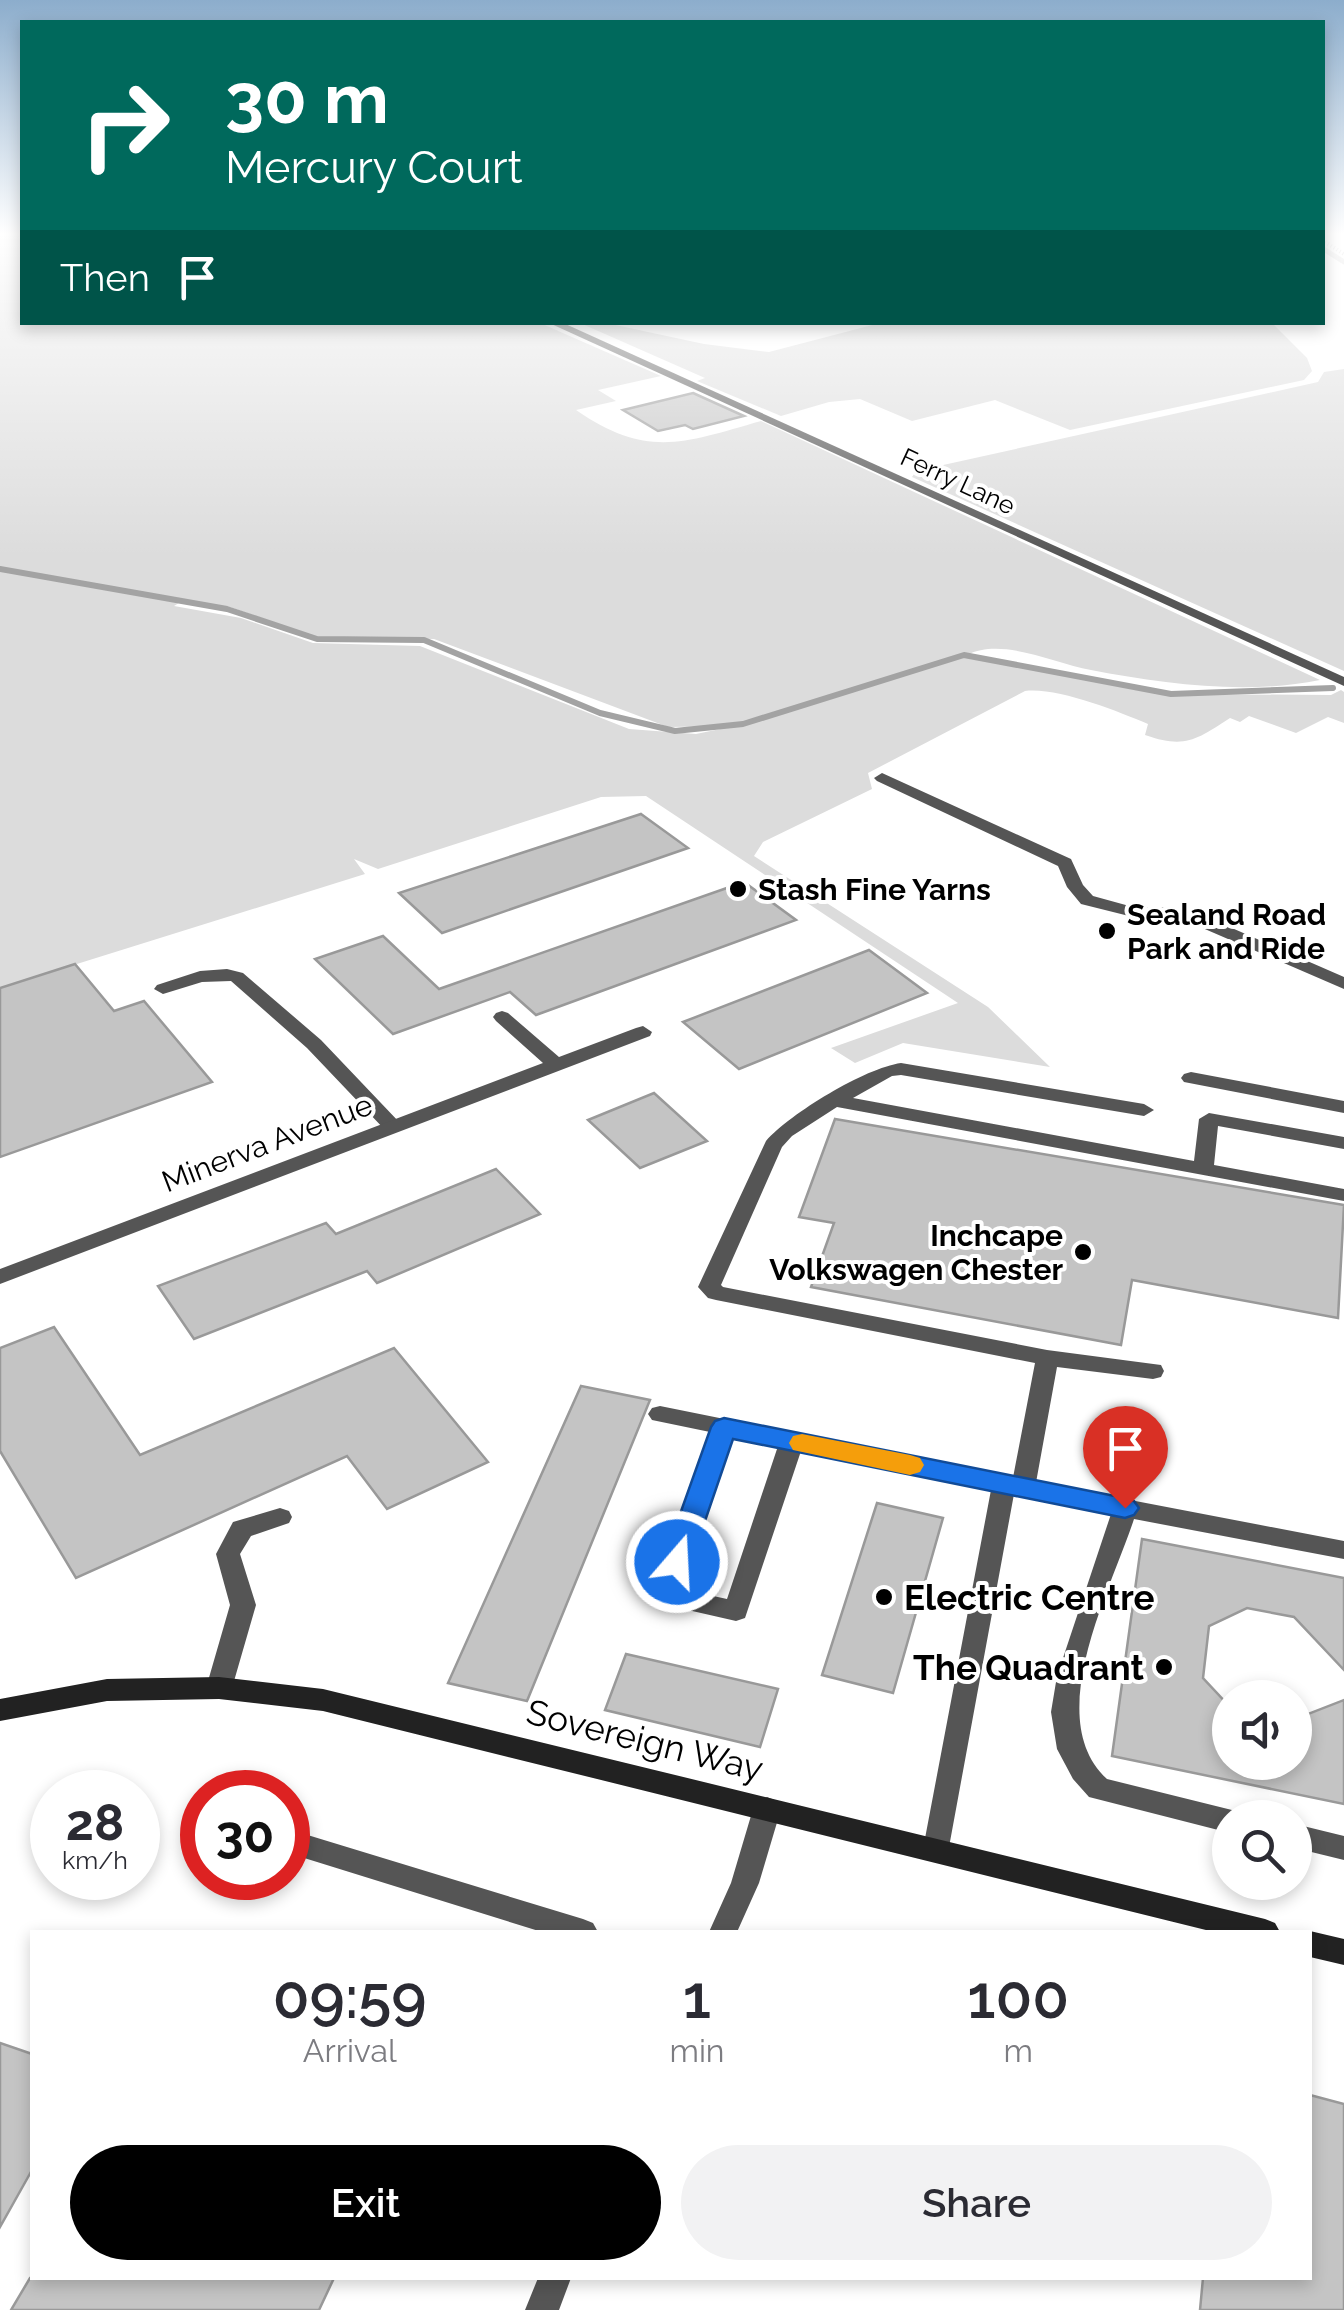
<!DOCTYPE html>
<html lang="en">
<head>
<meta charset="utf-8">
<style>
  :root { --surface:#fff; --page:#f2f2f3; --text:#2b2b33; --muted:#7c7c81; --accent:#000 }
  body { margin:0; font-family:Raleway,sans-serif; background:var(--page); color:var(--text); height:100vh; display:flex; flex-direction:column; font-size:38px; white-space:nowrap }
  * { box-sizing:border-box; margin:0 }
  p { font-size:32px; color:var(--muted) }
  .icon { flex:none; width:55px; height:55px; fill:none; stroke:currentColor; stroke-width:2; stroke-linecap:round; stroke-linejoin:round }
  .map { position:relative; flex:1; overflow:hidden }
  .sheet { position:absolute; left:30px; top:1930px; width:1282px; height:350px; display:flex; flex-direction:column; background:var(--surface); border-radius:0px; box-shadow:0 5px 15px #0003 }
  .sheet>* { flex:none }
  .hud { position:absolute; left:20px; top:20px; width:1305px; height:305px; border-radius:0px; box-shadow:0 5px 15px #0003; background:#00695c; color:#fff; overflow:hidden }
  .tools { position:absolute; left:1212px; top:1680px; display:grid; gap:20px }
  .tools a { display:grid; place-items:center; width:100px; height:100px; border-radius:50%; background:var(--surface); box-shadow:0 5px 15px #0003; font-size:50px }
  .speed { position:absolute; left:30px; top:1770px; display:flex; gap:20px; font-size:50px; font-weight:700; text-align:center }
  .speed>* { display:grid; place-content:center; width:130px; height:130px; border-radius:50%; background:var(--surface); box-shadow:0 5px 15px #0003; line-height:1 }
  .speed small { font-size:25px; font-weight:400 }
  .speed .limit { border:15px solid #d22; background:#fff; color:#111 }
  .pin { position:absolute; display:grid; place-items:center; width:85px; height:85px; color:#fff; margin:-102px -42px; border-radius:50% 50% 50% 0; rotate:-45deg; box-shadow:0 0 10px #0007 }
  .pin .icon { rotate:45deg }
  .me { position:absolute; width:110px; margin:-55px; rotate:19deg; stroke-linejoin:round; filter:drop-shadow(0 0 8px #0008) }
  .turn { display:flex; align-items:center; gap:35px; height:210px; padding:0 40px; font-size:45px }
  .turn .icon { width:130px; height:130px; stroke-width:2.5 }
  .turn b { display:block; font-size:70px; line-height:85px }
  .then { display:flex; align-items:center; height:95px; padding:0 40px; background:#0003; gap:20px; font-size:38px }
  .eta { display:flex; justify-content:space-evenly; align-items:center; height:170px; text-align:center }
  .eta b { font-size:60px; font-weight:600; line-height:70px }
  .cta { display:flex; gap:20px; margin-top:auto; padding:20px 40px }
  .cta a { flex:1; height:115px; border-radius:60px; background:var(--accent); color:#fff; font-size:40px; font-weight:600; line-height:115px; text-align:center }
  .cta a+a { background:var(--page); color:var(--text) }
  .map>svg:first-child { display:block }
</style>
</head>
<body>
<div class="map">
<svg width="1344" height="2310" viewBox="0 0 1344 2310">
  <rect width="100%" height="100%" fill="#fff"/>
  <g fill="#dcdcdc" fill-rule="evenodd">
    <path d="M0,233H22V322L540,323L661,376L598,390L616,401L576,410C647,459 684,443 761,421L1320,680C1247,695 1164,684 1091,670C1053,663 1002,637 967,655L1171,694L1331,695L1341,690L1344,692V723L1328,717L1296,733L1249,716L1240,722L1230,718C1196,740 1185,749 1145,735L1148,724C1117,711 1057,687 1025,691L868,773L872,789L763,842L754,856L988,1007L1050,1067L903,1043L855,1063L831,1048L958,1003L646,796L601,797L378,869L354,859L365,874L0,988ZM182,601L230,607L317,637L434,639L668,727L735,726L696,734L629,729L420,646L313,643L241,618L174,606Z"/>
    <polygon points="580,323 606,323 704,344 769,352 880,323 1272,323 1307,358 1312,371 1304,380 1070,430 995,400 912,421 860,399 829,402 781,416 697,381 705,378"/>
    <polygon points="1344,369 1344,671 912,477 916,471 1318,382 1324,372"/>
  </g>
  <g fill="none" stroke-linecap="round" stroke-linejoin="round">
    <polyline stroke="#a3a3a3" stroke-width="5" points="1322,248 1344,262"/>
    <polyline stroke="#a3a3a3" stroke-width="6" points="0,569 227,609 317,639 424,640 600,713 675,731 743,724 964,655 1171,694 1333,688"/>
  </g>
  <g fill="#c4c4c4" stroke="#999" stroke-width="2.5">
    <polygon points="693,393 744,416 693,429 685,425 658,431 623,410"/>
    <polygon points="641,814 688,848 442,933 399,893"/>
    <polygon points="744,882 796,920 536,1015 510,992 393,1034 315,959 383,936 439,989"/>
    <polygon points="869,950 927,993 739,1069 683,1022"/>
    <polygon points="75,964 114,1011 144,1001 212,1082 0,1157 0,988"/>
    <polygon points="654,1093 707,1141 640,1168 588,1120"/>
    <polygon points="835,1119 1344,1205 1338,1318 1132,1280 1121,1345 811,1287 834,1223 799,1217"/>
    <polygon points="496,1169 540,1214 377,1283 367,1271 194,1339 158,1286 326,1223 336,1234"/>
    <polygon points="54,1327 140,1455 394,1348 488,1462 387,1509 347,1456 76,1578 0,1451 0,1348"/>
    <polygon points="581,1386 650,1400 527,1701 448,1683"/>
    <polygon points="877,1503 943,1518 893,1693 822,1675"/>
    <polygon points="1142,1539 1344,1578 1344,1670 1294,1617 1247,1608 1209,1626 1203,1678 1230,1707 1230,1762 1295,1762 1295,1719 1344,1700 1344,1804 1112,1756"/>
    <polygon points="626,1654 778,1689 760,1747 605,1710"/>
    <polygon points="0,2043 32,2054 32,2170 0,2227"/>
    <polygon points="1310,2095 1344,2104 1344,2310 1200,2310 1203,2278 1310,2278"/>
    <polygon points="30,2278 334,2278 319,2310 11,2310"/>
  </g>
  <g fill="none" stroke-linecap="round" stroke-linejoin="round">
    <polyline stroke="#777" stroke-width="4" stroke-dasharray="1 2.5" stroke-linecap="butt" points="1322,240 1344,254"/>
    <g fill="#555" fill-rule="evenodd">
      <polygon points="882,773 1071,859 1083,885 1093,896 1133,907 1186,908 1344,977 1344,989 1177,917 1133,917 1081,904 1067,887 1058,866 877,781 874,778"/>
      <polygon points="227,969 243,973 321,1040 400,1123 403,1127 400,1131 386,1131 307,1048 231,981 202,982 163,994 154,989 157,985 200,971"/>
      <path d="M901,1063L1144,1104L1154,1110L1144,1116L901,1075L892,1076L853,1098L1194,1161L1199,1119L1209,1113L1344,1137V1149L1218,1126L1214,1165L1344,1189V1201L837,1107L792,1136L782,1147L721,1285L723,1287L1047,1350L1161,1365L1164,1371L1161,1377L1153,1379L1057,1367L1035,1488L1031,1494L1023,1497L1015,1494L1011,1488L1035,1363L716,1300L708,1298L698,1287L766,1141C791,1113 865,1068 901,1063Z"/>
      <polygon points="1191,1072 1344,1101 1344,1113 1184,1082 1181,1078 1184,1074"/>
      <path d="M1125,1499L1344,1541V1559L1134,1519C1111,1590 1041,1718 1107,1779L1240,1812L1242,1818H1230V1833L1089,1797L1073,1779L1057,1749L1051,1712L1057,1676L1113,1508L1116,1502Z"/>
      <polygon points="767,1797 777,1801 781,1809 759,1883 737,1932 709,1932 731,1883 753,1809 757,1801"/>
      <polygon points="1295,1824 1344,1836 1344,1860 1295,1848"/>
      <polygon points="301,1833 583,1919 593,1923 598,1932 542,1932 301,1857 291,1854 288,1846 291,1836"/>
      <polygon points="538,2278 571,2278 559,2310 525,2310"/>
    </g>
    <g fill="#555" fill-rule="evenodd">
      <polygon points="547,322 561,322 1344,677 1344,686"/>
      <polygon points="502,1011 508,1013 559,1057 636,1028 643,1026 652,1032 650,1036 0,1284 0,1269 543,1063 496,1021 493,1017 496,1013"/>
      <path d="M660,1406L1134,1502L1137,1508L1134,1514L1125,1517L1014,1494L947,1858L937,1861L927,1858L923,1849L991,1490L801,1451L745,1618L736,1621L666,1605L657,1602L653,1595L710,1432L652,1420L648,1414L652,1408ZM732,1437L778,1446L727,1599L681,1589Z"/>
      <polygon points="280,1508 289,1511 292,1517 289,1523 251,1536 240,1554 256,1605 232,1688 228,1696 219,1699 210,1696 206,1688 230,1605 216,1554 233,1522"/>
    </g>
    <g fill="#222" fill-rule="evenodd">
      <polygon points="219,1677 323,1689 1265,1919 1275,1923 1280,1932 1214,1932 323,1711 219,1699 107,1701 0,1721 0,1699 107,1679"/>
      <polygon points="1310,1931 1344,1939 1344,1965 1310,1957 1310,1932 1305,1932"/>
    </g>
  </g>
  <linearGradient id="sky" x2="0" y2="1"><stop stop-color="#8cadcc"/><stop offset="0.42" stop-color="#fff"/><stop offset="1" stop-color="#fff" stop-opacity="0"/></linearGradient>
  <rect width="1344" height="557" fill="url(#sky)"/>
  <polygon fill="#1a73e8" stroke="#114b97" stroke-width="2.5" points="724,1418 1125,1498 1134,1501 1139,1508 1134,1515 1125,1518 733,1439 691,1562 687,1569 677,1573 667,1569 663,1562 711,1427 715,1421"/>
  <polygon fill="#f59e0b" points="802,1434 910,1455 920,1458 924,1465 920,1472 910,1475 793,1450 789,1443 793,1436"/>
  <g fill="#000" stroke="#fff" stroke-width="4">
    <circle cx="738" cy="889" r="10"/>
    <circle cx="1107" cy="931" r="10"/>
    <circle cx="1083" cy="1252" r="10"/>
    <circle cx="884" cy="1597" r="10"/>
    <circle cx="1164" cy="1667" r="10"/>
  </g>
  <g text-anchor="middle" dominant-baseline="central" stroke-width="8" stroke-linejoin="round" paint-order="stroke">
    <g font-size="25" fill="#000" stroke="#fff">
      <text transform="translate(958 481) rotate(25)">Ferry Lane</text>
    </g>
    <g font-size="30" font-weight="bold" fill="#000" stroke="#fff" text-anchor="start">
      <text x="758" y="889">Stash Fine Yarns</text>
      <text x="1127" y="914">Sealand Road<tspan x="1127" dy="34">Park and Ride</tspan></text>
      <text x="1063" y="1235" text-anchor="end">Inchcape<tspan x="1063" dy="34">Volkswagen Chester</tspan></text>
    </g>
    <g font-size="30" fill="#000" stroke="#fff">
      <text transform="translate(267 1143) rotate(-21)">Minerva Avenue</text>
    </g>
    <g font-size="35" font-weight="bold" fill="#000" stroke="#fff" text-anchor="start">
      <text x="904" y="1597">Electric Centre</text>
      <text x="1144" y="1667" text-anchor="end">The Quadrant</text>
    </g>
    <g font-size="35" fill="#000" stroke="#fff">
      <text transform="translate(645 1740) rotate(14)">Sovereign Way</text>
    </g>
  </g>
</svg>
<div class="tools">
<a><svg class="icon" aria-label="sound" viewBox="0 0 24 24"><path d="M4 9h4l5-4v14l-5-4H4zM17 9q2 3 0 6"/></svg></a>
<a><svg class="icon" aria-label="search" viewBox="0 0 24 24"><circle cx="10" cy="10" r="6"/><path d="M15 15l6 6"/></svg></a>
</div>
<div class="speed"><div>28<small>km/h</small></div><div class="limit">30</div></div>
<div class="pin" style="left:1125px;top:1508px;background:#d93025"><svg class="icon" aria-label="arrive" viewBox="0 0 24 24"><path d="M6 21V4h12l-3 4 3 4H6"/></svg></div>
<svg class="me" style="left:677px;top:1562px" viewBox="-20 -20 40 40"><circle r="17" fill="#1a73e8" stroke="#fff" stroke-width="3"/><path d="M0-11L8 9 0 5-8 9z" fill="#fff"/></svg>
<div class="hud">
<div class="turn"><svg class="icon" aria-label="right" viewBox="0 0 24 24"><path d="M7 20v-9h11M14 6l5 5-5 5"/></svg><div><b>30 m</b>Mercury Court</div></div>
<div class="then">Then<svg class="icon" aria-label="arrive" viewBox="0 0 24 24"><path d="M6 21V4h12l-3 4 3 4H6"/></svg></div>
</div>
<section class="sheet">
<div class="eta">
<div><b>09:59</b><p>Arrival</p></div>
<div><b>1</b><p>min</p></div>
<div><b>100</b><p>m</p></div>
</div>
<div class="cta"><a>Exit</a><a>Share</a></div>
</section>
</div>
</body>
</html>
